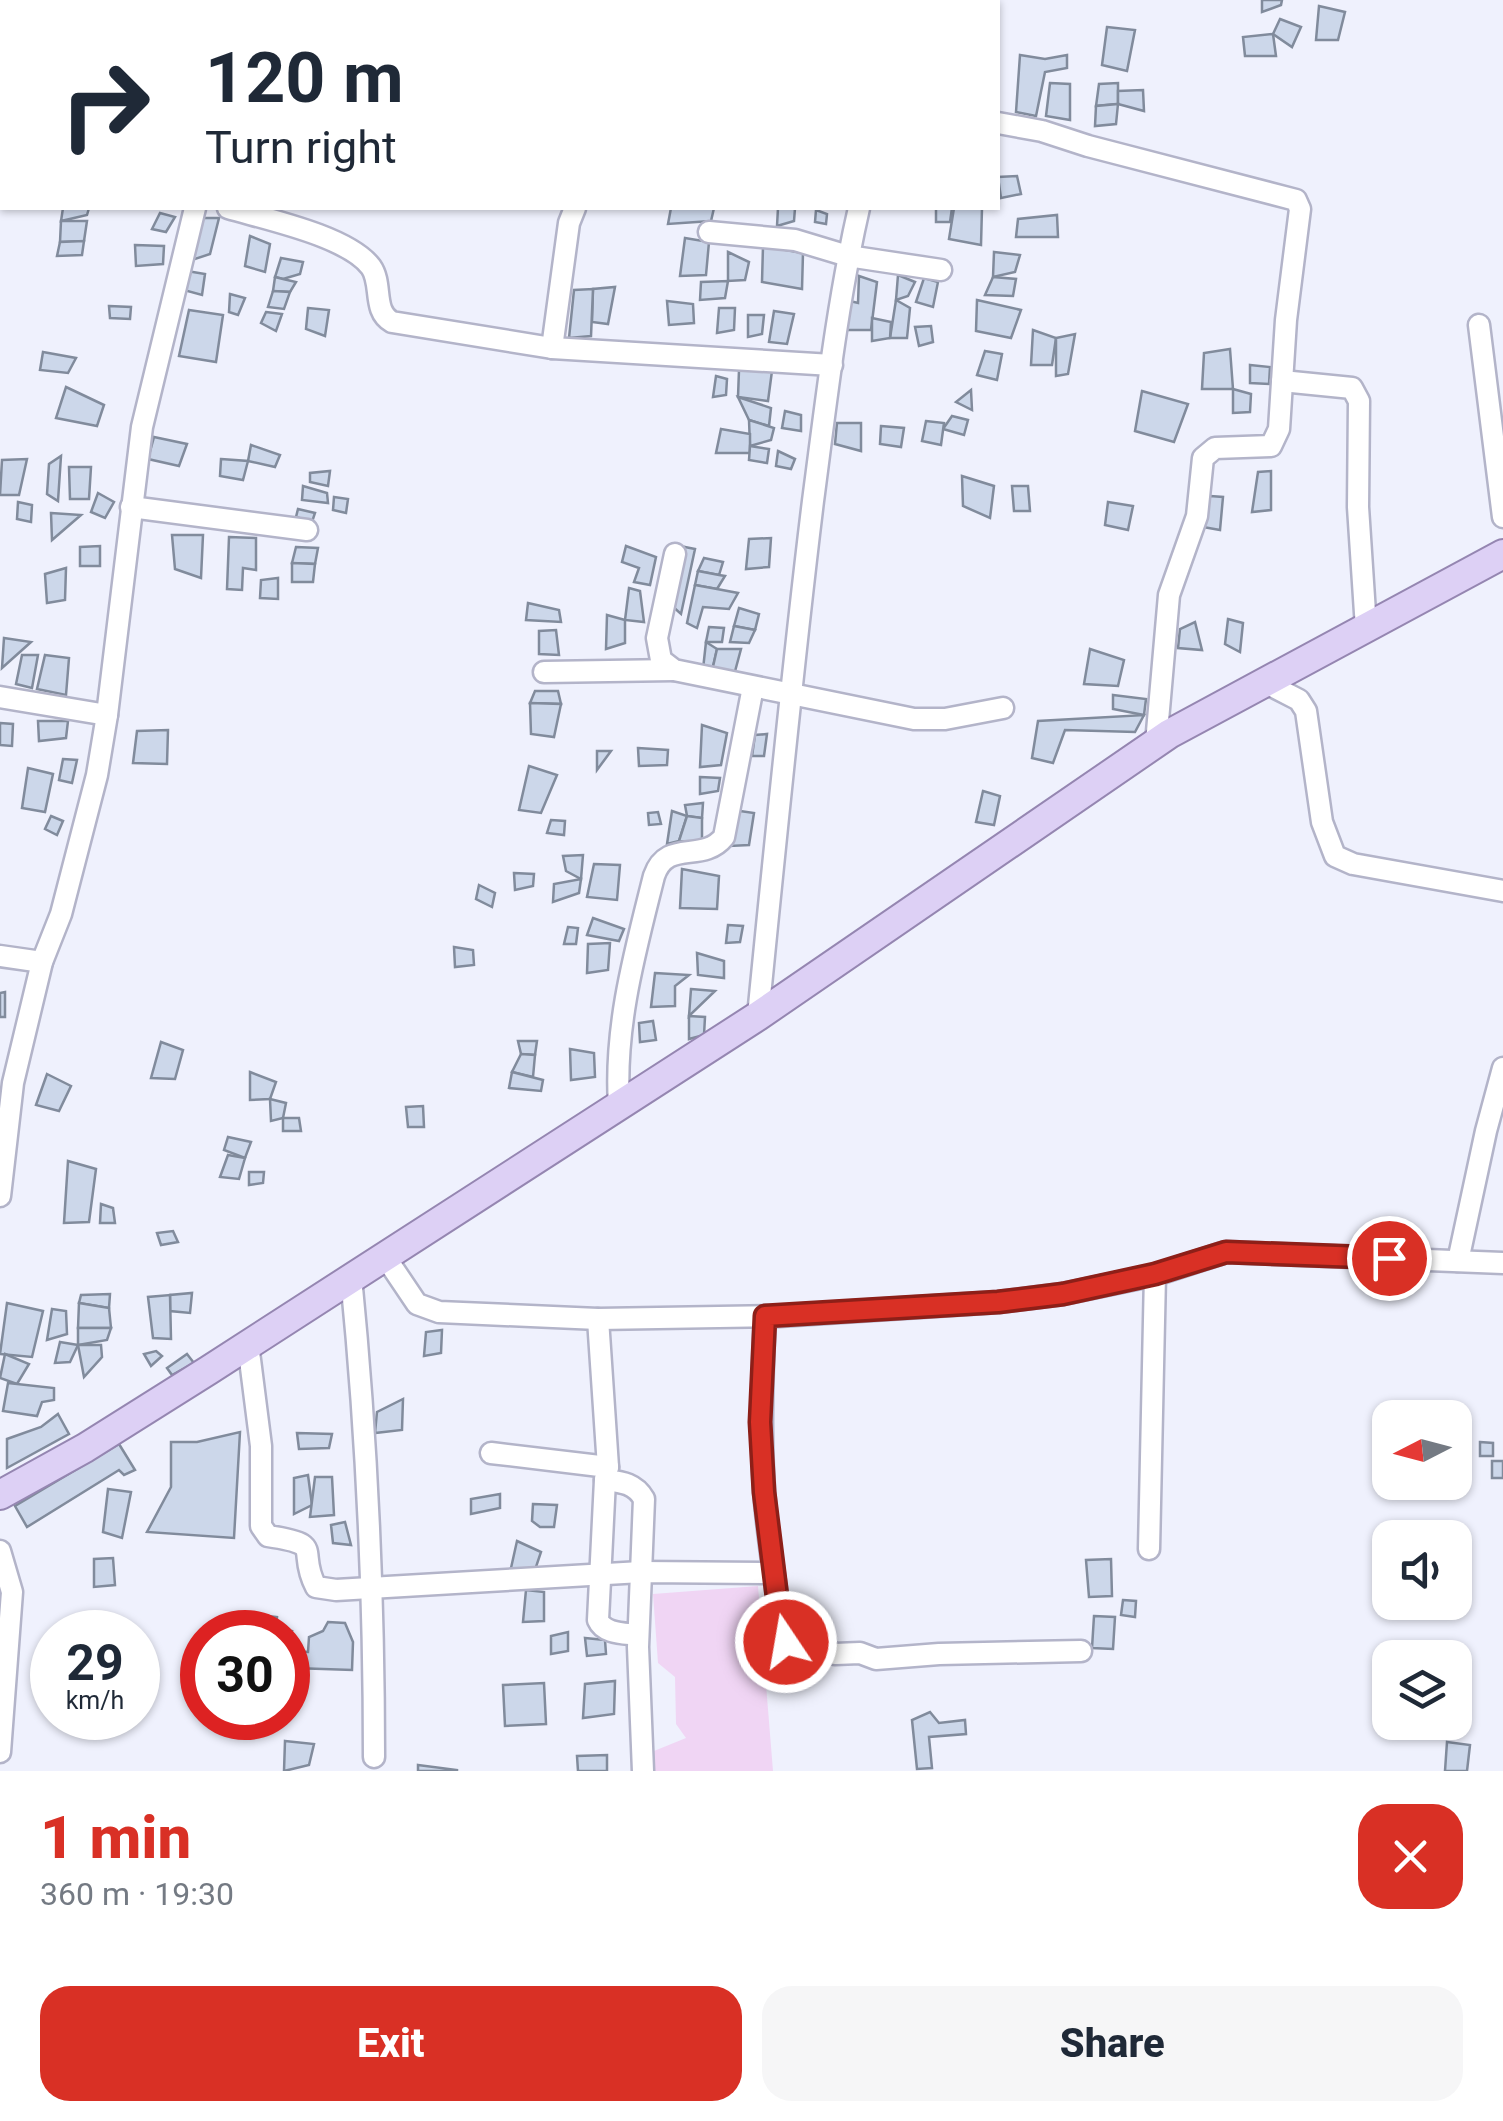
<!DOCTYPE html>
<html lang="en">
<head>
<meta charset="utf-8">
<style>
  :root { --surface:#fff; --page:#f6f6f7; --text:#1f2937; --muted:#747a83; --accent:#d93025 }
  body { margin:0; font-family:Roboto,sans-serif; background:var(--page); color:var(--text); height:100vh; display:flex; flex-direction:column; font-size:38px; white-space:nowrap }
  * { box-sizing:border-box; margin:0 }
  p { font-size:32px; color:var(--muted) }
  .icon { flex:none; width:55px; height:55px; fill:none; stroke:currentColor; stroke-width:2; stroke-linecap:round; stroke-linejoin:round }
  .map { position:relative; height:1771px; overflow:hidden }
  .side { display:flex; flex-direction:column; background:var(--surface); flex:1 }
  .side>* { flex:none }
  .banner { position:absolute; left:0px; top:0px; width:1000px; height:210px; box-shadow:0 2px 8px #0004; background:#fff; color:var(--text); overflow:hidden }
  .needle { width:65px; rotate:264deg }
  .buttons { position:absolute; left:1372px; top:1400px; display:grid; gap:20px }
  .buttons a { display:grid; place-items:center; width:100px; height:100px; border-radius:20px; background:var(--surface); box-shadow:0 2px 8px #0004; font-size:50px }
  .speed { position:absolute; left:30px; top:1610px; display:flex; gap:20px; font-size:50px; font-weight:700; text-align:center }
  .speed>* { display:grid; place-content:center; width:130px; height:130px; border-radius:50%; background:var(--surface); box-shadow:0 2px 8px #0004; line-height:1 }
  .speed small { font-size:25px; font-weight:400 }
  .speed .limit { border:15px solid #d22; background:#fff; color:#111 }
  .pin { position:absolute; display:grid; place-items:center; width:85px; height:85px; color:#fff; margin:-42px; border:5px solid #fff; border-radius:50%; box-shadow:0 2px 10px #0007 }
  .me { position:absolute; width:110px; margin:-55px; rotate:348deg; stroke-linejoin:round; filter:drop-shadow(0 0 8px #0008) }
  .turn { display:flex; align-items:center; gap:35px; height:210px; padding:0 40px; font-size:45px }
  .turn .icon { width:130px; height:130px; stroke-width:2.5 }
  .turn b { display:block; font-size:70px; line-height:85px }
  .round { display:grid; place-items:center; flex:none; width:105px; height:105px; border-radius:30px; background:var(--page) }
  .overview { display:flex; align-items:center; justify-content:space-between; height:170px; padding:0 40px }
  h1 { font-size:60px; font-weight:800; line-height:75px; color:var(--accent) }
  .action { display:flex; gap:20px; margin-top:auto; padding:20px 40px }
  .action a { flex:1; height:115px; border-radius:30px; background:var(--accent); color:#fff; font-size:40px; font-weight:800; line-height:115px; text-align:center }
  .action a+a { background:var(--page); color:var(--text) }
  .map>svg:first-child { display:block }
</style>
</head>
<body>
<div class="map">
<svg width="1503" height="1771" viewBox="0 0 1503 1771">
  <rect width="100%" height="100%" fill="#eff1fd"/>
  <polygon fill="#f0d5f4" points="758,1586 773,1771 652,1771 654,1751 686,1738 676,1724 675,1677 658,1663 653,1594"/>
  <g fill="#ccd7ea" stroke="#818b9c" stroke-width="2.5">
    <polygon points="1262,0 1282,0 1281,5 1262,12"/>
    <polygon points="1319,6 1345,12 1338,40 1316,40"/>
    <polygon points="1280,19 1301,27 1292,47 1273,34"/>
    <polygon points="1107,27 1135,30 1127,71 1102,65"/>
    <polygon points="1273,34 1276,56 1245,56 1243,37"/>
    <polygon points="1020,55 1045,59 1067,55 1067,68 1045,72 1036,116 1016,112"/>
    <polygon points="1050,83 1070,84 1070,120 1046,116"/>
    <polygon points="1118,83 1118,104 1096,106 1099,84"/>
    <polygon points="1143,90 1144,111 1118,104 1118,91"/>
    <polygon points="1118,104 1116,124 1095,126 1096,106"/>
    <polygon points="1017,176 1021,194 1001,198 998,177"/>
    <polygon points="63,208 89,208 87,215 61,221"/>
    <polygon points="671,208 714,208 711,221 668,224"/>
    <polygon points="778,208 795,208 794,221 777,226"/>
    <polygon points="936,208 952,208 950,222 936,222"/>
    <polygon points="954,208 982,208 981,245 949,239"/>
    <polygon points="816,210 827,214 826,224 815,222"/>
    <polygon points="160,213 175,217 166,232 152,229"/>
    <polygon points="1057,215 1058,237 1016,237 1018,219"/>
    <polygon points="200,218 219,218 210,254 192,260"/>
    <polygon points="61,221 87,221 84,241 60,242"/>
    <polygon points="250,236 270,244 265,272 245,266"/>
    <polygon points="685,238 709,242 706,275 680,276"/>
    <polygon points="84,241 82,255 57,256 60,242"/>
    <polygon points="135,245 164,246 163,264 136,266"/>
    <polygon points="763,246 803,253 802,289 762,282"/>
    <polygon points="728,252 749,262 745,280 728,281"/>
    <polygon points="994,252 1020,255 1015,272 993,277"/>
    <polygon points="281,258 303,262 300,274 283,279 275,277"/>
    <polygon points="187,271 205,274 202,295 180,289"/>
    <polygon points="898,275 915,282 908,296 896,300"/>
    <polygon points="859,276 877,282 871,330 844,330 850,301 858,303"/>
    <polygon points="275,277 283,279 296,282 290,292 273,291"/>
    <polygon points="993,277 1016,279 1013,296 985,295"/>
    <polygon points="924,278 938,282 933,307 916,302"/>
    <polygon points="728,281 725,298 700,300 701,282"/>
    <polygon points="615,287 608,324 592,322 593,289"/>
    <polygon points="593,289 591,336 569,338 574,290"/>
    <polygon points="273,291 290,292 284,309 268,307"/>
    <polygon points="230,294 245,298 238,315 229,312"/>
    <polygon points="896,300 910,308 907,338 890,338"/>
    <polygon points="977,300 1021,310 1011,338 976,331"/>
    <polygon points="667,301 693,304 694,323 669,325"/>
    <polygon points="109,306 131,307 130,319 110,318"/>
    <polygon points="308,308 329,310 325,336 306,329"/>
    <polygon points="719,308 735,308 734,330 717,333"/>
    <polygon points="189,310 223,315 216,362 179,356"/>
    <polygon points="774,311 794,314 787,344 769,342"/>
    <polygon points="266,312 282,314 276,331 261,323"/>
    <polygon points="748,315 764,315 762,334 748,337"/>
    <polygon points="872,318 891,322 890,338 872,341"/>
    <polygon points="931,326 933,342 919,346 915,327"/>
    <polygon points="1033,330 1056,338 1052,365 1031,365"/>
    <polygon points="1075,334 1068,374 1056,376 1056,338"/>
    <polygon points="1230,349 1233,389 1202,389 1204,353"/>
    <polygon points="985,351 1002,354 997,380 977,375"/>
    <polygon points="43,352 76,358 68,373 40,370"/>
    <polygon points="1250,365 1270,367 1269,384 1250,383"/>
    <polygon points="739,370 772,371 768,401 738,397"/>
    <polygon points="716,376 727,379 726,395 713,397"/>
    <polygon points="66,387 104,405 97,426 56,418"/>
    <polygon points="1233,389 1251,394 1250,412 1233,413"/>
    <polygon points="971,390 972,410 956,402"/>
    <polygon points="1142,391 1188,404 1174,442 1135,431"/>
    <polygon points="738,397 771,408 769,426 749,420"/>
    <polygon points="785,411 801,415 801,431 782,428"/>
    <polygon points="952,416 968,420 964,435 943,429"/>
    <polygon points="749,420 774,428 771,440 750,446"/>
    <polygon points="926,421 944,423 941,445 922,441"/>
    <polygon points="837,423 861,423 861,451 835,444"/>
    <polygon points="881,426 904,428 901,447 880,444"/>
    <polygon points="721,429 750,434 750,453 716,453"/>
    <polygon points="154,437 187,444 179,466 148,459"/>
    <polygon points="251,445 280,455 275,467 248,461"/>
    <polygon points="750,446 769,449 767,463 749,460"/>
    <polygon points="778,451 795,459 791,469 776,466"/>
    <polygon points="61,456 58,501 47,494 49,464"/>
    <polygon points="27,459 19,495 0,495 2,460"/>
    <polygon points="221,459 248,461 243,480 220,476"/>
    <polygon points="69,467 91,467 89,499 70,499"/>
    <polygon points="330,471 328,486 310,482 310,473"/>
    <polygon points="1271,471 1271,510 1252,512 1258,472"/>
    <polygon points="962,476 994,486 990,518 963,506"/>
    <polygon points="303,486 327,493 328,503 302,500"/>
    <polygon points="1012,486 1028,486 1030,511 1014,511"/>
    <polygon points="98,493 114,502 105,518 91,512"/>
    <polygon points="1210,496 1223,497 1220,530 1203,527"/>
    <polygon points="334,497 348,499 346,513 333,510"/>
    <polygon points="18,502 32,505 31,522 17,519"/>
    <polygon points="1108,502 1133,506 1128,530 1105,525"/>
    <polygon points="298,509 315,513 312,522 296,517"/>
    <polygon points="51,513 81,515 52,540"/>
    <polygon points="172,535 203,535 201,578 175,569"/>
    <polygon points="229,537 256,538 256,570 243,568 242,590 227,589"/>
    <polygon points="771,538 769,567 746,569 749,539"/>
    <polygon points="100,546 100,566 80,566 80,547"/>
    <polygon points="626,546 656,557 650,585 634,582 639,568 622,562"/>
    <polygon points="296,547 318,548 315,564 292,563"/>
    <polygon points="685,547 695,549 681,614 671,605"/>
    <polygon points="704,558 723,562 719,575 698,571"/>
    <polygon points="292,563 315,564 313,582 292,582"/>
    <polygon points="66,568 65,600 47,603 45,574"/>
    <polygon points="698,571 719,575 725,576 717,589 695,585"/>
    <polygon points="278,578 278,599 260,598 261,580"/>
    <polygon points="695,585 717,589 738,593 729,609 703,607 697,628 687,623"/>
    <polygon points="629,588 640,591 644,622 625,620"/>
    <polygon points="528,603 559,610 561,622 526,620"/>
    <polygon points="739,608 759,614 755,630 734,626"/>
    <polygon points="607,615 625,620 625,643 606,649"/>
    <polygon points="1228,619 1243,623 1240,652 1225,644"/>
    <polygon points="1195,622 1202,650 1178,648 1180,629"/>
    <polygon points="734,626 755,630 749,643 730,642"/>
    <polygon points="709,627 724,628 722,642 706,642"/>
    <polygon points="556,630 559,655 539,654 539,631"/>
    <polygon points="4,638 31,642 2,668"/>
    <polygon points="706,642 717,649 712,671 703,669"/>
    <polygon points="717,649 741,649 734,675 712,671"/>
    <polygon points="1090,649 1124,660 1118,686 1084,684"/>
    <polygon points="22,655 38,655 32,688 16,684"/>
    <polygon points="45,655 69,658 66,695 37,689"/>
    <polygon points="535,691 558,691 561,704 530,703"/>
    <polygon points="1113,695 1146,699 1144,715 1113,709"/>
    <polygon points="530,703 561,704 554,737 531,734"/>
    <polygon points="1144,715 1135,732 1065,730 1053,763 1032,758 1038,721"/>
    <polygon points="38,721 68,721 66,738 39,741"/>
    <polygon points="0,723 13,724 12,746 0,745"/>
    <polygon points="702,725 727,733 721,765 700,767"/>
    <polygon points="168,730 167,764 133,763 137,731"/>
    <polygon points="767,734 764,756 752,756 755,735"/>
    <polygon points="638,748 668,750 667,765 639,766"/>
    <polygon points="597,751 611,751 597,770"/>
    <polygon points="63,759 77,760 72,783 59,780"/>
    <polygon points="529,766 557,775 541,813 519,810"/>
    <polygon points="28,768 53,774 45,812 22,808"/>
    <polygon points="700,777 720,778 718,791 700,794"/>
    <polygon points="983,791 1000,796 994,825 976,822"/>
    <polygon points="703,803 702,818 687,816 685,805"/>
    <polygon points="672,811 687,816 679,841 667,844"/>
    <polygon points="740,811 754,813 749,845 730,846"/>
    <polygon points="658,812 661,824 649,825 648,813"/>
    <polygon points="51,816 63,821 57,835 45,829"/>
    <polygon points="687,816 702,818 702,843 679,841"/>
    <polygon points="551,820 565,821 564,835 547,833"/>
    <polygon points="583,855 581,879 566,871 563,856"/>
    <polygon points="594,864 620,865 617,900 587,897"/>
    <polygon points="682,869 719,876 717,909 680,908"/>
    <polygon points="514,873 534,874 533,886 515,890"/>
    <polygon points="581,879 579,893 553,902 554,884"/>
    <polygon points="479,885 495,893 492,907 476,899"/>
    <polygon points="593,918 624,929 619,941 587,935"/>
    <polygon points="728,925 743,926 740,942 726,943"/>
    <polygon points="568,927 578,928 576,944 564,944"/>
    <polygon points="610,943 608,970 587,973 588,944"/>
    <polygon points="454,947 473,950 474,965 455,967"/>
    <polygon points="697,953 724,961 724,978 698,975"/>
    <polygon points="655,973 689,975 675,986 675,1006 651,1007"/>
    <polygon points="691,989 715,991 689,1016"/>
    <polygon points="5,992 5,1017 0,1017 0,993"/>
    <polygon points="689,1016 705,1017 704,1035 689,1039"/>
    <polygon points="653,1021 656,1040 640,1042 639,1023"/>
    <polygon points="518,1041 537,1041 535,1055 521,1054"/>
    <polygon points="161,1042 183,1050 175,1079 151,1078"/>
    <polygon points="570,1049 594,1053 595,1077 571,1080"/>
    <polygon points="521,1054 535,1055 533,1077 512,1072"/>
    <polygon points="250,1072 276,1082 270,1099 250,1100"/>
    <polygon points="512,1072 543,1080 541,1091 509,1088"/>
    <polygon points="47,1074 71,1086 59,1111 36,1105"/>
    <polygon points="270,1099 286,1103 283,1118 271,1121"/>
    <polygon points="423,1106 424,1127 408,1127 406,1107"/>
    <polygon points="283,1118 299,1118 301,1131 283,1131"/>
    <polygon points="228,1137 251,1142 245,1158 224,1150"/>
    <polygon points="228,1155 245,1158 239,1179 220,1177"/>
    <polygon points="68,1161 96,1169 89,1222 64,1223"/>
    <polygon points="249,1172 264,1172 263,1183 249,1185"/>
    <polygon points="101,1204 113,1208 115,1223 100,1223"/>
    <polygon points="173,1231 178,1242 161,1245 157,1233"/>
    <polygon points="192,1293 190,1313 170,1311 170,1295"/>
    <polygon points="110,1294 109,1308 79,1303 81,1295"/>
    <polygon points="170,1295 171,1339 153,1338 148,1297"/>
    <polygon points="7,1303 43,1311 32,1357 0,1354"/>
    <polygon points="79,1303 109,1308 111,1328 78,1328"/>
    <polygon points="52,1309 66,1311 67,1334 47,1340"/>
    <polygon points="78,1328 111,1328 107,1340 78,1345"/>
    <polygon points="442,1330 441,1353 424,1356 426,1332"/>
    <polygon points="60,1342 78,1345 70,1362 55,1363"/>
    <polygon points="78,1345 101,1345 102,1357 84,1377"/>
    <polygon points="156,1351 162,1356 151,1366 144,1354"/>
    <polygon points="5,1354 29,1364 17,1384 0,1378"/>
    <polygon points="187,1354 194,1363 172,1375 167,1368"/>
    <polygon points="8,1383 54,1388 54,1400 42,1402 37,1416 3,1411"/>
    <polygon points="403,1399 402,1430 375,1433 377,1412"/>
    <polygon points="58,1414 69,1434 7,1468 7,1439 41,1427"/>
    <polygon points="240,1432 234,1538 147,1532 171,1487 171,1442 197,1442"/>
    <polygon points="297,1433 332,1434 329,1448 299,1449"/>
    <polygon points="1480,1442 1493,1443 1493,1456 1480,1456"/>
    <polygon points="119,1444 135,1470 124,1475 119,1470 27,1527 15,1506"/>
    <rect x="1492" y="1461" width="11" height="17"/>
    <polygon points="308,1475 312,1505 294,1514 294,1478"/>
    <polygon points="315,1477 332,1477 334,1515 310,1517"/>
    <polygon points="108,1489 131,1492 122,1538 103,1532"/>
    <polygon points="500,1494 500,1508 471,1514 471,1499"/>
    <polygon points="533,1504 557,1505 554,1527 540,1527 532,1521"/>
    <polygon points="345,1522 351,1545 333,1543 331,1525"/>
    <polygon points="517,1541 541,1552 535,1570 511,1568"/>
    <polygon points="113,1558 115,1585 94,1587 94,1559"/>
    <polygon points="1111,1559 1112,1596 1089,1597 1086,1560"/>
    <polygon points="526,1590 544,1592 544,1621 523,1622"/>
    <polygon points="1123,1600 1136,1601 1135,1617 1121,1615"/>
    <polygon points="259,1615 277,1617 276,1629 292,1631 289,1642 288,1632 261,1632"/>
    <polygon points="1094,1616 1115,1617 1113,1649 1092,1648"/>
    <polygon points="328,1622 345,1623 353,1642 352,1670 294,1668 294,1651 308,1652 309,1637 323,1631"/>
    <polygon points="568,1632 568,1651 551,1654 551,1636"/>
    <polygon points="585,1638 605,1640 606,1654 587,1656"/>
    <polygon points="615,1681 614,1714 583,1718 585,1684"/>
    <polygon points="544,1683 546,1724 505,1726 503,1685"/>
    <polygon points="930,1712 939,1723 965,1720 966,1734 929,1737 932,1768 917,1769 912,1720"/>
    <polygon points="285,1741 314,1744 309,1765 284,1771"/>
    <polygon points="1447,1742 1470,1745 1467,1771 1445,1771"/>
    <polygon points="607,1755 607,1771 578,1771 577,1756"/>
    <polygon points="418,1765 457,1770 457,1771 418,1771"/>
  </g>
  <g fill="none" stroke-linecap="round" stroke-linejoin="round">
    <defs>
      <g id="minor">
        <polyline points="264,0 274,2"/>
        <polyline points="246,2 247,0"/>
        <polyline points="471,2 472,0"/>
        <polyline points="830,2 831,0"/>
        <polyline points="0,42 2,43"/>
        <polyline points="998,123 1042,131 1088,146 1296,200 1300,209 1286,320 1279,429 1271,446 1215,448 1203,458 1197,516 1169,595 1156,743"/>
        <path d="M228,208C265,219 348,236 371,267C383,284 372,311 392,322L552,348L832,365"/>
        <polyline points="709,232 795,240 848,256 941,270"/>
        <polyline points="1479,325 1503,517"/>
        <polyline points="552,348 569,223 575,208"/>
        <polyline points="1282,381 1352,388 1359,401 1358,507 1366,628"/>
        <polyline points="131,507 307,530"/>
        <polyline points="675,554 657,638 661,660 674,670 914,719 945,719 1003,708"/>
        <polyline points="544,672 674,670"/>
        <polyline points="1264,682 1299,700 1306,711 1322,822 1335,856 1353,864 1503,891"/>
        <polyline points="0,697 107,715"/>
        <polyline points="0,956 42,962"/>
        <path d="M758,1016C775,844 792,672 813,501C826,403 837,304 859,208"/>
        <path d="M619,1105C614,1026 635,952 654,876C667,838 702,864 724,837L753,687"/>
        <polyline points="0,1196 13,1083 42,962 61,914 97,775 107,715 142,427 195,208"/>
        <polyline points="384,1255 417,1304 439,1312 598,1319 779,1316 999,1302 1063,1294 1155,1275 1226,1252 1503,1263"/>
        <polyline points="1458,1261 1486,1131 1503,1068"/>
        <path d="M351,1277C367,1437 374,1596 374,1757"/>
        <path d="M765,1316C762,1374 760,1431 764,1489C767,1538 777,1587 782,1637L786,1642L820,1647L835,1654L860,1653L876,1659L939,1654L1081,1651"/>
        <path d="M598,1319L608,1467L605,1480C621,1482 635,1483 644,1499L638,1647L643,1771"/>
        <path d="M248,1344L261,1446V1526L268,1536C327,1545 296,1549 316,1587L336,1590L641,1572L773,1573"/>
        <polyline points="491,1453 608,1467"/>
        <path d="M605,1480L598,1620C604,1634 624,1633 638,1635"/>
        <polyline points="1149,1549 1155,1275"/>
        <polyline points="0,1551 12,1592 0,1752"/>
      </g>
      <polyline id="major" points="0,1495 85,1448 209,1370 758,1016 1169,734 1503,554"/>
    </defs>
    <use href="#minor" stroke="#b3b4c9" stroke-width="25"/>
    <use href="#major" stroke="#9586b1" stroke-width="32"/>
    <use href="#minor" stroke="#fff" stroke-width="20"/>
    <use href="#major" stroke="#ddd0f5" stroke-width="28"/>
  </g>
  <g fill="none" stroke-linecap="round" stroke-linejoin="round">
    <defs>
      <polyline id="route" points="786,1642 782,1637 764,1492 760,1422 765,1316 998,1302 1063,1294 1155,1274 1226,1252 1389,1258"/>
    </defs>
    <use href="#route" stroke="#8d1f18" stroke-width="25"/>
    <use href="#route" stroke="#d93025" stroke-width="18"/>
  </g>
</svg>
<div class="buttons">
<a><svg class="needle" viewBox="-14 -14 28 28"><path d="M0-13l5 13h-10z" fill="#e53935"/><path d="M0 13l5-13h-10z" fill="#747a83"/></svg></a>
<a><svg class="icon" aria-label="sound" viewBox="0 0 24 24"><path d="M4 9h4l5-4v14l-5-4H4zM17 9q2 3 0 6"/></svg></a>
<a><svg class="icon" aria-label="layers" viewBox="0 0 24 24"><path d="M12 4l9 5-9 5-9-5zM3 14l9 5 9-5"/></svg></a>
</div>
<div class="speed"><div>29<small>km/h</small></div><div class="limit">30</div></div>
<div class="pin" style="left:1389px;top:1258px;background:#d93025"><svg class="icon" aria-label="arrive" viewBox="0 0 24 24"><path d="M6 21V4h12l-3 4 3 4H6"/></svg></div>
<svg class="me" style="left:786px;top:1642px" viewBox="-20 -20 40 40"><circle r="17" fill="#d93025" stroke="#fff" stroke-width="3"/><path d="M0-11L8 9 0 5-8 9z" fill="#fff"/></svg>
<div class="banner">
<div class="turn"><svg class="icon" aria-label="right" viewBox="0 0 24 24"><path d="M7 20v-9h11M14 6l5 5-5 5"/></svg><div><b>120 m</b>Turn right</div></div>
</div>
</div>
<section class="side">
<div class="overview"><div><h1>1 min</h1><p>360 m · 19:30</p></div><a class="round" style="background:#d93025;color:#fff"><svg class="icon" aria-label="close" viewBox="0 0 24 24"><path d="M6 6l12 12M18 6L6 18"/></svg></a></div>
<div class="action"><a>Exit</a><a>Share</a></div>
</section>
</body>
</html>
